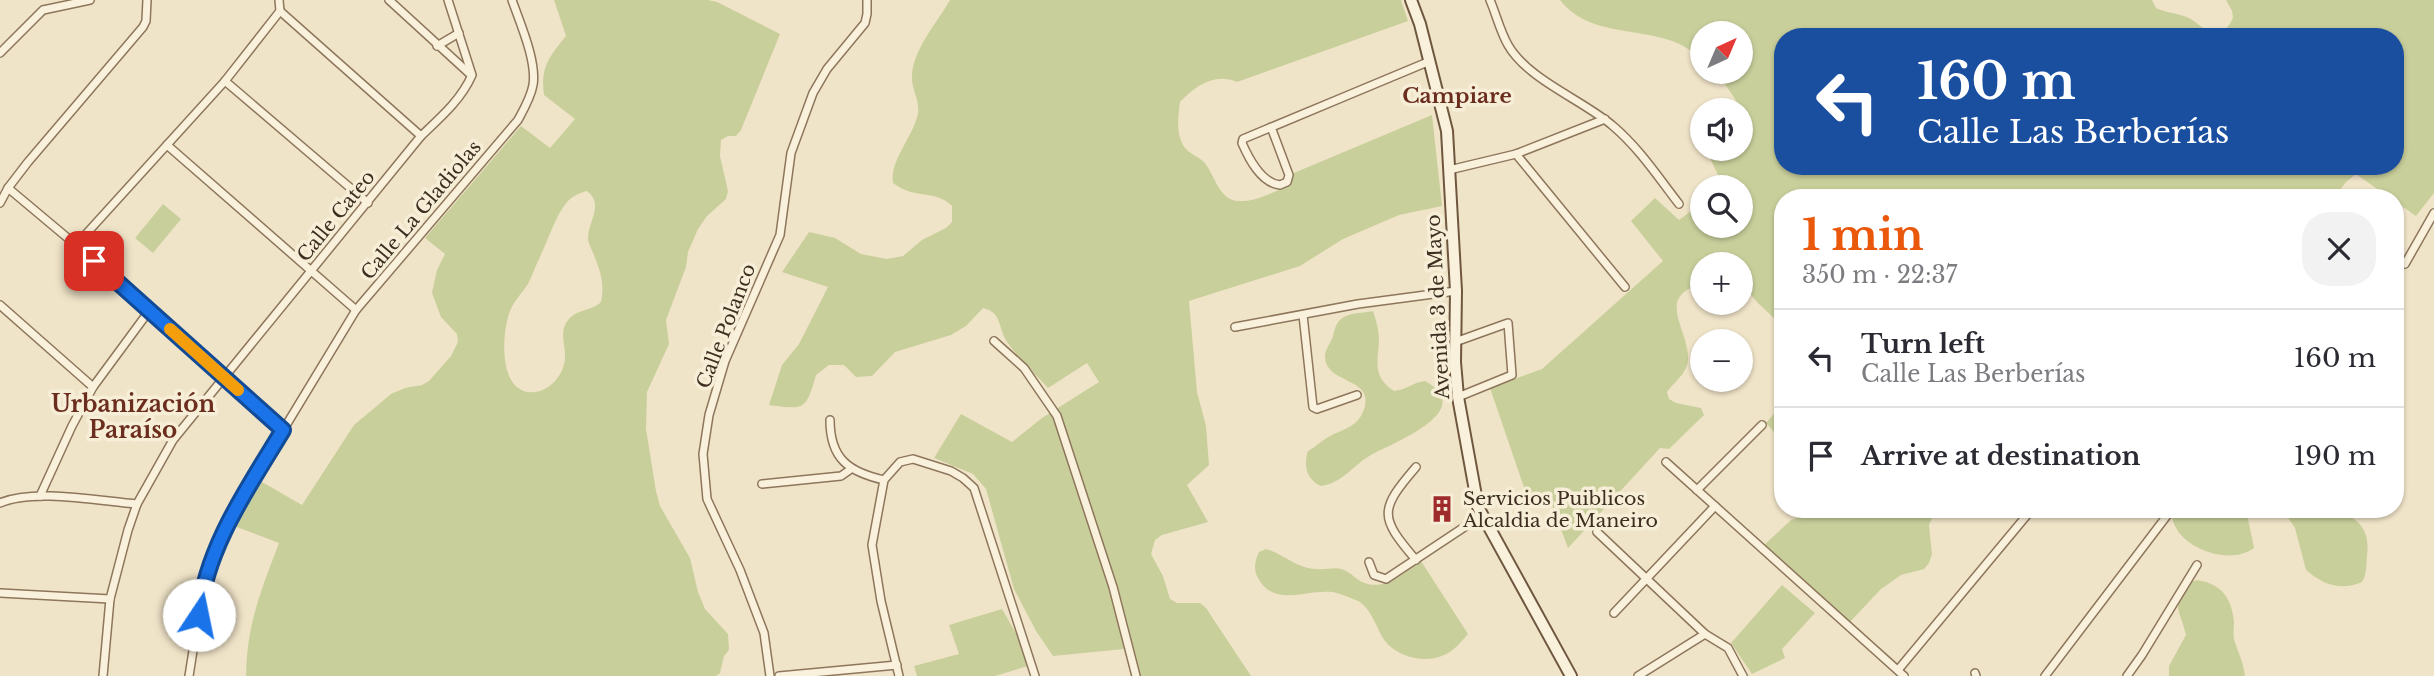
<!DOCTYPE html>
<html lang="en">
<head>
<meta charset="utf-8">
<style>
  :root { --surface:#fff; --page:#f2f2f3; --text:#2b2b33; --muted:#7c7c81; --line:#e1e1e2; --accent:#ea580c }
  body { margin:0; font-family:"Libre Baskerville",serif; background:var(--page); color:var(--text); height:100vh; display:flex; flex-direction:column; font-size:26px; white-space:nowrap }
  * { box-sizing:border-box; margin:0 }
  p { font-size:23px; color:var(--muted) }
  .icon { flex:none; width:38px; height:38px; fill:none; stroke:currentColor; stroke-width:2; stroke-linecap:round; stroke-linejoin:round }
  .map { position:relative; flex:1; overflow:hidden }
  .panel { position:absolute; left:1774px; top:189px; width:630px; height:329px; display:flex; flex-direction:column; background:var(--surface); border-radius:28px; box-shadow:0 2px 5px #0004 }
  .panel>* { flex:none }
  .banner { position:absolute; left:1774px; top:28px; width:630px; height:147px; border-radius:28px; box-shadow:0 2px 5px #0004; background:#1a4fa0; color:#fff; overflow:hidden }
  .needle { width:46px; rotate:44deg }
  .controls { position:absolute; left:1690px; top:21px; display:grid; gap:14px }
  .controls a { display:grid; place-items:center; width:63px; height:63px; border-radius:50%; background:var(--surface); box-shadow:0 2px 5px #0004; font-size:35px }
  .pin { position:absolute; display:grid; place-items:center; width:60px; height:60px; color:#fff; margin:-30px; border-radius:14px; box-shadow:0 4px 10px #0006 }
  .me { position:absolute; width:77px; margin:-38px; rotate:11deg; stroke-linejoin:round; filter:drop-shadow(0 0 5px #0008) }
  .turn { display:flex; align-items:center; gap:24px; height:147px; padding:0 28px; font-size:32px }
  .turn .icon { width:91px; height:91px; stroke-width:2.5 }
  .turn b { display:block; font-size:49px; line-height:60px }
  .round { display:grid; place-items:center; flex:none; width:74px; height:74px; border-radius:28px; background:var(--page) }
  .headline { display:flex; align-items:center; justify-content:space-between; height:119px; padding:0 28px }
  h1 { font-size:42px; font-weight:800; line-height:52px; color:var(--accent) }
  ul { padding:0; list-style:none }
  li { display:flex; align-items:center; gap:21px; height:98px; padding:0 28px; border-top:2px solid var(--line) }
  li div { flex:1 }
  li b { display:block; font-size:26px }
  li em { font-style:normal }
  .map>svg:first-child { display:block }
</style>
</head>
<body>
<div class="map">
<svg width="2434" height="676" viewBox="0 0 2434 676">
  <rect width="100%" height="100%" fill="#f0e4c8"/>
  <g fill="#c9cf9b" fill-rule="evenodd">
    <path d="M554,0H708L717,2L780,34L741,130L736,136H728L721,140L720,156L728,191L726,199L707,216L698,229L688,252L686,267L666,320L669,344L647,392L646,429L656,491L660,506L690,558L698,592L705,609L728,634L729,650L724,656L720,673L716,676H246C247,623 261,591 279,543L234,526L262,482L302,505L354,425L391,394L405,388L422,385L429,381L451,356L458,342L457,334L441,317L432,293L437,270L445,254L425,238L521,126L550,148L575,119L544,95C540,67 550,56 566,36ZM587,191C604,204 589,220 588,237C588,243 591,248 593,253C600,270 605,283 601,302C591,312 575,308 566,323C560,334 565,344 565,355C566,374 548,395 528,392C498,388 502,331 510,311C514,301 522,293 528,284C532,276 535,267 539,259C547,243 556,214 568,201C573,196 579,193 587,191Z"/>
    <path d="M950,0H1401L1408,21L1237,82C1215,72 1195,86 1180,102C1178,117 1176,132 1183,145C1188,154 1197,155 1204,162C1215,175 1219,201 1239,201C1256,202 1275,191 1291,185L1289,175L1432,115L1442,206L1399,215L1343,239L1300,266L1189,301L1197,392L1206,426L1209,465L1187,485L1208,522L1162,535L1155,540L1151,554L1163,576L1170,599L1177,603H1200L1206,608L1251,676H1131L1124,649L1053,656L1036,631L1014,589L986,489L973,474L934,458L961,414L1012,442L1042,418L1099,382L1087,363L1048,388C1034,373 1018,358 1007,342C998,328 1002,312 983,308L966,326L951,335L895,352L872,376L856,377L844,365H829L816,375C806,410 805,410 769,405L782,365L799,344L828,287L782,272L809,232L835,238L861,254L887,259L903,256L922,240L946,228L952,222V206C935,189 915,200 893,183C889,161 914,136 918,113C920,100 911,89 912,76C913,49 937,23 950,0Z"/>
    <path d="M1560,0H2152L2156,8C2166,13 2178,13 2189,18C2206,27 2217,50 2233,18L2232,11L2226,0H2434V193L2416,216L2396,202V198H2390L2356,174L2346,182L2334,198H1783V324H1780C1761,304 1741,294 1741,264H1703V284C1653,296 1690,330 1688,360C1687,374 1674,382 1667,392L1669,399L1676,403L1701,408L1704,415L1669,449L1660,448L1568,548L1549,497L1531,508L1490,388L1542,369L1663,261L1631,221L1655,198L1679,220L1703,202V226H1741V187H1717L1720,179L1709,156L1710,149H1741V110H1735L1739,105L1717,72H1741V33H1703V58C1692,52 1681,43 1669,40C1632,28 1586,34 1560,0ZM1783,37H2396V166H1783Z"/>
    <polygon points="163,204 181,219 153,253 135,238"/>
    <path d="M1373,311C1376,320 1379,330 1379,340C1378,362 1372,376 1394,391C1406,390 1414,382 1425,381C1480,411 1390,444 1371,455C1353,465 1343,483 1321,486C1307,480 1303,466 1308,451C1316,447 1322,440 1330,436C1346,428 1360,426 1365,406C1372,377 1325,384 1325,356C1325,349 1331,343 1333,336C1338,311 1351,315 1373,311Z"/>
    <polygon points="1783,403 1783,442 1766,423"/>
    <polygon points="1826,509 1936,509 1929,525 1932,554 1929,563 1924,569 1901,575 1881,589 1849,623 1762,547 1791,520"/>
    <path d="M2172,509H2246L2254,548C2228,568 2168,545 2172,509Z"/>
    <path d="M2282,509C2316,509 2374,503 2367,556C2366,565 2367,574 2362,582C2341,591 2323,585 2306,570L2295,528Z"/>
    <path d="M1266,549C1284,554 1297,569 1317,569C1325,570 1337,566 1344,570C1351,573 1356,579 1362,582C1385,592 1403,573 1421,561L1468,634C1461,642 1454,651 1444,655C1426,664 1397,657 1385,641C1376,628 1372,609 1358,601C1351,598 1339,593 1332,592C1306,589 1274,608 1258,578C1253,569 1255,561 1259,552Z"/>
    <path d="M2198,580C2222,584 2232,599 2234,622C2234,628 2233,633 2234,639C2238,653 2243,660 2245,676H2169V666L2186,635C2179,605 2171,611 2190,582Z"/>
    <polygon points="1782,585 1815,613 1782,649 1785,658 1752,674 1731,643"/>
    <polygon points="1002,609 1024,647 1031,665 995,676 917,676 914,666 959,654 949,625"/>
  </g>
  <g fill="none" stroke-linecap="round" stroke-linejoin="round">
    <defs>
      <g id="street">
        <polyline points="389,0 471,75"/>
        <path d="M1490,0C1496,14 1500,31 1508,45C1528,80 1583,100 1613,126C1639,148 1658,177 1679,204"/>
        <polyline points="280,11 421,136"/>
        <polyline points="437,46 459,33"/>
        <polyline points="0,53 43,10 90,0"/>
        <polyline points="225,81 368,203"/>
        <path d="M1271,127L1289,175L1287,182L1280,185C1261,183 1249,159 1242,143L1243,139C1305,113 1368,87 1430,61"/>
        <polyline points="167,145 356,310"/>
        <polyline points="1516,154 1625,287"/>
        <polyline points="1449,170 1516,154 1605,119"/>
        <polyline points="8,188 76,245 283,430"/>
        <polyline points="0,203 8,188 28,162 143,27 146,21 147,0"/>
        <polyline points="76,245 225,81 280,11 279,0"/>
        <polyline points="2396,257 2405,264 2434,213"/>
        <polyline points="0,305 93,387"/>
        <polyline points="1303,315 1313,407 1317,409 1357,395"/>
        <polyline points="1235,327 1358,304 1456,291"/>
        <polyline points="994,341 1024,368 1057,416 1113,587 1136,676"/>
        <polyline points="1455,342 1508,323 1512,375 1458,397"/>
        <path d="M830,420C830,459 849,472 884,480"/>
        <polyline points="1666,462 1904,676"/>
        <polyline points="762,484 841,476 851,469"/>
        <polyline points="1697,490 1762,425"/>
        <polyline points="40,496 72,426 93,387 149,311"/>
        <path d="M0,503C34,488 99,501 137,504"/>
        <polyline points="1597,532 1705,634 1728,648 1743,676"/>
        <path d="M1416,560C1379,517 1379,510 1416,467"/>
        <polyline points="1369,562 1374,575 1386,579 1481,516"/>
        <polyline points="0,593 110,599"/>
        <polyline points="1614,613 1715,506"/>
        <polyline points="1898,670 2032,509"/>
        <polyline points="1975,673 1976,676"/>
        <path d="M103,676L110,599L128,530L137,504L173,440L421,136C440,118 461,100 472,75L448,0"/>
        <path d="M189,676L201,600L223,533L239,503L356,310L518,120C524,109 531,97 533,85C537,61 520,23 512,0"/>
        <polyline points="770,676 764,633 740,570 707,499 703,454 709,415 725,361 780,235 791,153 813,93 827,69 865,23 867,14 867,0"/>
        <polyline points="779,676 897,665"/>
        <polyline points="899,676 881,601 872,545 884,480 900,462 913,459 951,471 963,478 974,488 1035,676"/>
        <polyline points="1638,676 1705,634"/>
        <polyline points="2045,676 2172,509"/>
        <polyline points="2127,676 2142,655 2197,565"/>
      </g>
      <polyline id="secondary" points="1411,0 1420,24 1447,131 1456,291 1455,362 1458,397 1478,507 1571,676"/>
    </defs>
    <use href="#street" stroke="#8d765c" stroke-width="10"/>
    <use href="#secondary" stroke="#6f573f" stroke-width="14"/>
    <use href="#street" stroke="#faf1dc" stroke-width="7"/>
    <use href="#secondary" stroke="#faf1dc" stroke-width="10"/>
  </g>
  <g fill="none" stroke-linecap="round" stroke-linejoin="round">
    <defs>
      <path id="route" d="M94,261L283,430C248,488 206,547 199,615"/>
    </defs>
    <use href="#route" stroke="#114b97" stroke-width="18"/>
    <use href="#route" stroke="#1a73e8" stroke-width="12"/>
    <polyline stroke="#f59e0b" stroke-width="12" points="170,329 238,390"/>
  </g>
  <defs>
    <symbol id="building-bare" viewBox="-9 -9 18 18"><path d="M-4-6H4V6H1V3H-1V6H-4ZM-2.5-4.3h1.7v1.8h-1.7ZM.8-4.3h1.7v1.8H.8ZM-2.5-1h1.7V.8h-1.7ZM.8-1h1.7V.8H.8Z" fill="#9e2a2b" stroke="#f7eed8" stroke-width="2.5" paint-order="stroke"/></symbol>
  </defs>
  <g fill-rule="evenodd">
    <use href="#building-bare" x="1423" y="490" width="38" height="38"/>
  </g>
  <g text-anchor="middle" dominant-baseline="central" stroke-width="7" stroke-linejoin="round" paint-order="stroke">
    <g font-size="19" fill="#3d2e20" stroke="#f7eed8">
      <text transform="translate(421 210) rotate(-50)">Calle La Gladiolas</text>
      <text transform="translate(336 216) rotate(-51)">Calle Cateo</text>
      <text transform="translate(1438 307) rotate(-93)">Avenida 3 de Mayo</text>
      <text transform="translate(726 326) rotate(-69)">Calle Polanco</text>
    </g>
    <g font-size="19" fill="#3d2e20" stroke="#f7eed8" text-anchor="start">
      <text x="1463" y="498">Servicios Puiblicos<tspan x="1463" dy="22">Alcaldia de Maneiro</tspan></text>
    </g>
    <g font-size="21" font-weight="bold" fill="#6b2e1e" stroke="#f7eed8">
      <text x="1457" y="96">Campiare</text>
    </g>
    <g font-size="23" font-weight="bold" fill="#6b2e1e" stroke="#f7eed8">
      <text x="133" y="404">Urbanización<tspan x="133" dy="26">Paraíso</tspan></text>
    </g>
  </g>
</svg>
<div class="controls">
<a><svg class="needle" viewBox="-14 -14 28 28"><path d="M0-13l5 13h-10z" fill="#e53935"/><path d="M0 13l5-13h-10z" fill="#7c7c81"/></svg></a>
<a><svg class="icon" aria-label="sound" viewBox="0 0 24 24"><path d="M4 9h4l5-4v14l-5-4H4zM17 9q2 3 0 6"/></svg></a>
<a><svg class="icon" aria-label="search" viewBox="0 0 24 24"><circle cx="10" cy="10" r="6"/><path d="M15 15l6 6"/></svg></a>
<a>+</a>
<a>−</a>
</div>
<div class="pin" style="left:94px;top:261px;background:#d93025"><svg class="icon" aria-label="arrive" viewBox="0 0 24 24"><path d="M6 21V4h12l-3 4 3 4H6"/></svg></div>
<svg class="me" style="left:199px;top:615px" viewBox="-20 -20 40 40"><circle r="19" fill="#fff"/><path d="M0-13L10 11 0 6-10 11z" fill="#1a73e8"/></svg>
<div class="banner">
<div class="turn"><svg class="icon" aria-label="left" viewBox="0 0 24 24"><path d="M17 20v-9H6M10 6l-5 5 5 5"/></svg><div><b>160 m</b>Calle Las Berberías</div></div>
</div>
<section class="panel">
<div class="headline"><div><h1>1 min</h1><p>350 m · 22:37</p></div><a class="round"><svg class="icon" aria-label="close" viewBox="0 0 24 24"><path d="M6 6l12 12M18 6L6 18"/></svg></a></div>
<ul>
<li><svg class="icon" aria-label="left" viewBox="0 0 24 24"><path d="M17 20v-9H6M10 6l-5 5 5 5"/></svg><div><b>Turn left</b><p>Calle Las Berberías</p></div><em>160 m</em></li>
<li><svg class="icon" aria-label="arrive" viewBox="0 0 24 24"><path d="M6 21V4h12l-3 4 3 4H6"/></svg><div><b>Arrive at destination</b></div><em>190 m</em></li>
</ul>
</section>
</div>
</body>
</html>
